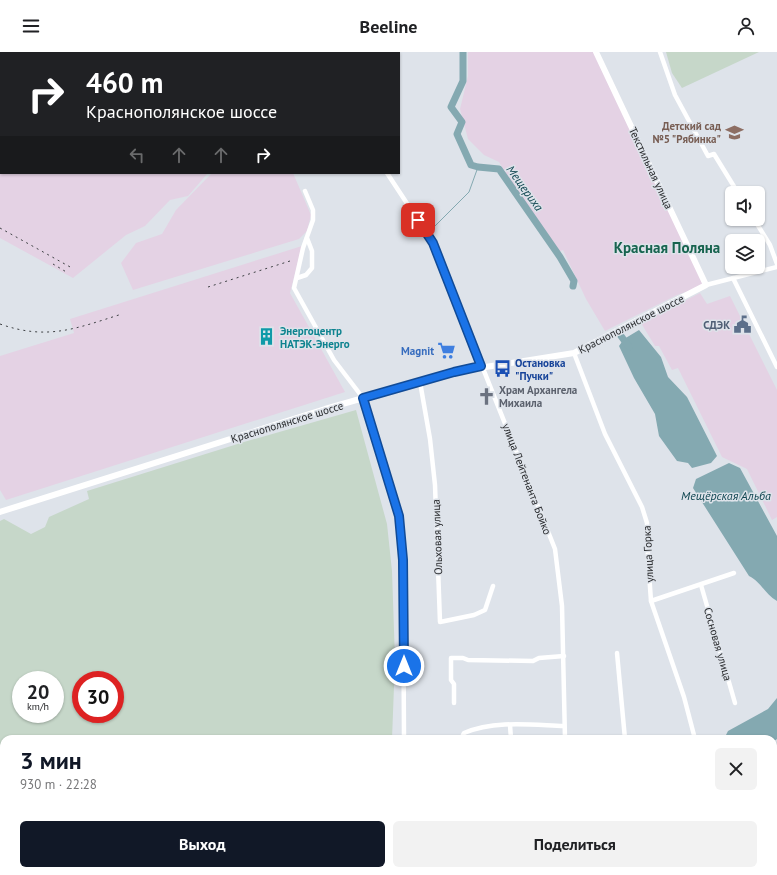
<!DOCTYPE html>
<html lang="ru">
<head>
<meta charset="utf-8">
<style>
  :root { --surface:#fff; --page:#f2f2f2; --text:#202124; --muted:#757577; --accent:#111827 }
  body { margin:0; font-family:"PT Sans",sans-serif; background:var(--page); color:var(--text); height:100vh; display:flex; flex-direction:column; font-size:15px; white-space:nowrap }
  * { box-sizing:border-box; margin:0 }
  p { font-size:13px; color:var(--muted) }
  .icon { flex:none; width:22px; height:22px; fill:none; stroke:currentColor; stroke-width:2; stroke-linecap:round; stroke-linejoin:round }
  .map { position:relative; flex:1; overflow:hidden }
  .drawer { position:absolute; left:0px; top:683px; width:777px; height:140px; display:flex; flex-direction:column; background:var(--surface); border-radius:12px 12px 0 0; box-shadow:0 1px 3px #0004 }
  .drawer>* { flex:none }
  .guide { position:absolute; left:0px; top:0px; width:400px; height:122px; box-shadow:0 1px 3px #0004; background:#202124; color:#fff; overflow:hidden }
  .controls { position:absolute; left:725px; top:134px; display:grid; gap:8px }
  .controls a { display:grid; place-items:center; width:40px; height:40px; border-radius:6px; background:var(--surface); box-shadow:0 1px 3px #0004; font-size:20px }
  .speed { position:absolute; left:12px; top:619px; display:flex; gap:8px; font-size:20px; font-weight:700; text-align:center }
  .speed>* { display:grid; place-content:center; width:52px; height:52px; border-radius:50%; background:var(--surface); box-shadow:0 1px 3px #0004; line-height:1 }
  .speed small { font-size:10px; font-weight:400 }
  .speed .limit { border:6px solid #d22; background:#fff; color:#111 }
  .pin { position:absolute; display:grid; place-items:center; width:34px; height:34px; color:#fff; margin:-17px; border-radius:8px; box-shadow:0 2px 6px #0006 }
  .me { position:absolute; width:44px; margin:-22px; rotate:0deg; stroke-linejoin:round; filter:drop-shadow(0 0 3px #0008) }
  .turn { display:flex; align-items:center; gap:14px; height:84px; padding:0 20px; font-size:18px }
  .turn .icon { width:52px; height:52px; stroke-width:2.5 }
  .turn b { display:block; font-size:28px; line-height:34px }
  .lanes { display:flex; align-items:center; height:38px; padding:0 20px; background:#0003; justify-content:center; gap:20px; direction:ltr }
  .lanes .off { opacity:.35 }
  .round { display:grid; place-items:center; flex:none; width:42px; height:42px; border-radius:6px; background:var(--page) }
  .headline { display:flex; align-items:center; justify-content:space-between; height:68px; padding:0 20px }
  h1 { font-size:24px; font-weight:700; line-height:30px; color:var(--accent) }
  .cta { display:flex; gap:8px; margin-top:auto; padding:8px 20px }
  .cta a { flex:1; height:46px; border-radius:6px; background:var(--accent); color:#fff; font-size:16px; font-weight:700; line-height:46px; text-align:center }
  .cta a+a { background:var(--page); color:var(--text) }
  header { display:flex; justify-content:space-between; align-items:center; height:52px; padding:0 20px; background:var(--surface); font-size:18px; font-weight:700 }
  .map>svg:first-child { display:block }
</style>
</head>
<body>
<header><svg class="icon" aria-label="menu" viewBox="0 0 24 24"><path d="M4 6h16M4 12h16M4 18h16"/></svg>Beeline<svg class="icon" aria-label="person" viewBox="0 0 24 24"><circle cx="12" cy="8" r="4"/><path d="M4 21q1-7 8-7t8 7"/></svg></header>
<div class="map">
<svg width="777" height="823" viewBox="0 0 777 823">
  <rect width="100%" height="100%" fill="#dee3ea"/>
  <g fill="#e4d2e4">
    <polygon points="0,0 306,0 1,1 1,121 208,121 188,144 170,148 145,174 126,183 73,226 0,186"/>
    <polygon points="468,0 594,0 703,232 700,235 677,243 605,279 586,247 563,198 558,200 541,179 499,110 484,103 468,87 460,57 468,24"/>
    <polygon points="212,121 293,121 311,163 307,179 299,187 133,238 121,211 136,191 162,182 176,158"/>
    <polygon points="302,194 290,241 345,340 6,448 0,438 0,304 74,281 70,267"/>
    <polygon points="700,241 707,252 730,244 777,338 777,465 772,468 747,417 722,405 678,316 672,318 659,294 655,294 641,271"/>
  </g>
  <g fill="#c6d7c9" fill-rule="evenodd">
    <polygon points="666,0 759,0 682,36 672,21"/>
    <path d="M356,358L387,472L392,519L395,608L392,687H4V805L0,807V469L4,467L31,482L45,475L49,465L89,447L87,439L244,390ZM21,628H55V662H21ZM81,628H115V662H81Z"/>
    <polygon points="776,694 777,823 715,823 716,819 773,819 773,697"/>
    <polygon points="40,819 387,819 387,823 43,823"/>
  </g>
  <g fill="#84a9b1">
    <polygon points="639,278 661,305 668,325 687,345 717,404 711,411 692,416 688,411 677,409 659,384 655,362 634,326 619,294 624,287"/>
    <path d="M729,411L740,416L777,484V549C765,542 761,530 749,524L693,436L696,427Z"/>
    <polygon points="777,646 777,687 773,690 773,687 724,687 728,679 768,657"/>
  </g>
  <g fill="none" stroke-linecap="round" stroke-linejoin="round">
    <polyline stroke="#84a9b1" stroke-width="1" points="435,174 469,140 478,115"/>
    <g stroke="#84a9b1" stroke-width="7">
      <polyline points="463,0 463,29 451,55 462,70 457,82 471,113 478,115 499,117 560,205 574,229 573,234"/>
      <polyline points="621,284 629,295"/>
    </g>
    <g stroke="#fff" stroke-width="4.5">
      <polyline points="316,0 316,1"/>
      <polyline points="660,0 675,43 708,104 714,102 738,141"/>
      <polyline points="387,121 433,191 555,497 562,554 565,687"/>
      <polyline points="305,139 313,158 313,168 303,196 294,236 334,308 363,346 399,463 403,508 404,687"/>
      <polyline points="754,167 770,193 777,212"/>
      <polyline points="297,226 306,223 312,216 312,199 307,186"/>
      <polyline points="733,226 777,315"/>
      <polyline points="706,233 777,215"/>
      <polyline points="574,301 605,382 642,455 647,471 648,507 651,549 684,645 695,687"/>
      <polyline points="420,330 430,387 435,433 440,570 474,563 485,558 493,534"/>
      <polyline points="701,533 735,651"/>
      <polyline points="651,549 734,521"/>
      <polyline points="617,601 625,687"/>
      <polyline points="454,651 454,632 451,628 451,606 463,606 468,608 533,609 539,606 564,604"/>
      <polyline points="510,673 511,687"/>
      <path d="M461,687L464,681C495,668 532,673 564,674"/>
      <polyline points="512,819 512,823"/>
      <polyline points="559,819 559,823"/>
      <polyline points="572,819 572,823"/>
      <polyline points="632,819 632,823"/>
      <polyline points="404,823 405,819"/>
      <polyline points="457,823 457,819"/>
    </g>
    <polyline stroke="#fff" stroke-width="6" points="0,460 325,357 454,320 574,301 706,233 596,0"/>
    <g stroke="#3e4144" stroke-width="1" stroke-dasharray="2 4" stroke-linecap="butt">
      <polyline points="0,176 72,216"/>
      <polyline points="53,212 68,221"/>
      <polyline points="208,235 290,209"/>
      <path d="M0,272C48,289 77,276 122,262"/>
    </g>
  </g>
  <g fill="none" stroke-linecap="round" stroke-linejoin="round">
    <defs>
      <polyline id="route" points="404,614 403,508 399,464 363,346 454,320 481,314 433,191 418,168"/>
    </defs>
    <use href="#route" stroke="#114b97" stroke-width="10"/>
    <use href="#route" stroke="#1a73e8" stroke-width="7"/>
  </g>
  <defs>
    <symbol id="school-bare" viewBox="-9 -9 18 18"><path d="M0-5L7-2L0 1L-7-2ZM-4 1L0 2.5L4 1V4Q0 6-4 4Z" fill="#8d6e63" stroke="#dee3ea" stroke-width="2.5" paint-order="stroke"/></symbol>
    <symbol id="civic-bare" viewBox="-9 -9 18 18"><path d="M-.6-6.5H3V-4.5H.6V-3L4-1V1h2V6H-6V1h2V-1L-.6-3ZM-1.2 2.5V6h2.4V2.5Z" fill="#5c6f8a" stroke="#dee3ea" stroke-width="2.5" paint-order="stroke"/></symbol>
    <symbol id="building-bare" viewBox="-9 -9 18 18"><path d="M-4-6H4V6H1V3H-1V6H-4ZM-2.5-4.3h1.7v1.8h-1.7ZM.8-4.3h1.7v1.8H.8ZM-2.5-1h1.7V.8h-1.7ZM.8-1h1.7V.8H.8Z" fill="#0f9aa8" stroke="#dee3ea" stroke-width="2.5" paint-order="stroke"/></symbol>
    <symbol id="supermarket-bare" viewBox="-9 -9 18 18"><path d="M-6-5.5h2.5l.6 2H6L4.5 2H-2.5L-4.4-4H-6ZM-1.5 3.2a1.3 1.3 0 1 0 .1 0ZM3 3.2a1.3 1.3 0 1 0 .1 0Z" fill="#3f7fe0" stroke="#dee3ea" stroke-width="2.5" paint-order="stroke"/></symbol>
    <symbol id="bus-bare" viewBox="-9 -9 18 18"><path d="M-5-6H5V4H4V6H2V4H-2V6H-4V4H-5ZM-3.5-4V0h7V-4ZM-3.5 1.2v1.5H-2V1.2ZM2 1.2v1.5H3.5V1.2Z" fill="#1a4fb4" stroke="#dee3ea" stroke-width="2.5" paint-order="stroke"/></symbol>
    <symbol id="church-bare" viewBox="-9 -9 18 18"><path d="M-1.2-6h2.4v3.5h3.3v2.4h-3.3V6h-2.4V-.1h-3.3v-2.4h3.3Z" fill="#6b7280" stroke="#dee3ea" stroke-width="2.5" paint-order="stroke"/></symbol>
  </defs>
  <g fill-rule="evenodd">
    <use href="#school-bare" x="722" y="68" width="25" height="25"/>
    <use href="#civic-bare" x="730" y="260" width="25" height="25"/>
    <use href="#building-bare" x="254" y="272" width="25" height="25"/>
    <use href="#supermarket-bare" x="434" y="286" width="25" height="25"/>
    <use href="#bus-bare" x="490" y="304" width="25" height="25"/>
    <use href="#church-bare" x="474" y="332" width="25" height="25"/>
  </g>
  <g text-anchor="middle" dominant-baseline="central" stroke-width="3" stroke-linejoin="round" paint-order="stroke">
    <g font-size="11" font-weight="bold" fill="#785e54" stroke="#dee3ea" text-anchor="end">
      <text x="721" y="74">Детский сад<tspan x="721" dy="13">№5 "Рябинка"</tspan></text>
    </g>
    <g font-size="11" fill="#292b2e" stroke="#dee3ea">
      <text transform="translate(651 116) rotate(65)">Текстильная улица</text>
      <text transform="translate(631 272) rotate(-27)">Краснополянское шоссе</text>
      <text transform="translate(287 370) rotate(-17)">Краснополянское шоссе</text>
      <text transform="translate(527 427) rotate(69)">улица Лейтенанта Бойко</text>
      <text transform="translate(437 485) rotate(-92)">Ольховая улица</text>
      <text transform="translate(648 502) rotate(-93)">улица Горка</text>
      <text transform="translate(718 592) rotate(74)">Сосновая улица</text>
    </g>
    <g font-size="11" font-weight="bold" fill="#4e5e75" stroke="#dee3ea" text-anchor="end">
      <text x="730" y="273">СДЭК</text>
    </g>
    <g font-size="11" font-weight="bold" fill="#0d838f" stroke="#dee3ea" text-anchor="start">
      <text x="280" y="279">Энергоцентр<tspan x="280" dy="13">НАТЭК-Энерго</tspan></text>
    </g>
    <g font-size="11" font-weight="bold" fill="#366cbe" stroke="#dee3ea" text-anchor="end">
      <text x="434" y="299">Magnit</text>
    </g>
    <g font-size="11" font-weight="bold" fill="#164399" stroke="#dee3ea" text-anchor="start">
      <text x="515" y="311">Остановка<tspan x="515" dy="13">"Пучки"</tspan></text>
    </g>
    <g font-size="11" font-weight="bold" fill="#5b616d" stroke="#dee3ea" text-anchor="start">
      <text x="499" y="338">Храм Архангела<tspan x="499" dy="13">Михаила</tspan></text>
    </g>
    <g font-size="12" font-style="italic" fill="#114752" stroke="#dee3ea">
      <text transform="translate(525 136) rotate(54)">Мещериха</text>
      <text x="726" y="443">Мещёрская Альба</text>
    </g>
    <g font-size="15" font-weight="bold" fill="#17644f" stroke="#dee3ea">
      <text x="667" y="195">Красная Поляна</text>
    </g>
  </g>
</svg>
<div class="controls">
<a><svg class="icon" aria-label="sound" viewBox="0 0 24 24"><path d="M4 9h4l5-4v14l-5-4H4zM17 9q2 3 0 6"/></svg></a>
<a><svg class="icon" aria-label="layers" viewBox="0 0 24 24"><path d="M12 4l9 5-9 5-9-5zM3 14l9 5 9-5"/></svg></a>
</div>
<div class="speed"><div>20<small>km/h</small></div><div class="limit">30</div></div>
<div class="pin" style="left:418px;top:168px;background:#d93025"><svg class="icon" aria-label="arrive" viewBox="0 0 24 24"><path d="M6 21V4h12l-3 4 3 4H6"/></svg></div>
<svg class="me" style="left:404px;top:614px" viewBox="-20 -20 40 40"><circle r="17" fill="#1a73e8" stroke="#fff" stroke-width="3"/><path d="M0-11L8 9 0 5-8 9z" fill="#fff"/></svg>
<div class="guide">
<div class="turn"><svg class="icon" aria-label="right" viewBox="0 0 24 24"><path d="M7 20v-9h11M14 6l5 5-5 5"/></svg><div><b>460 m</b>Краснополянское шоссе</div></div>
<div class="lanes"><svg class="icon off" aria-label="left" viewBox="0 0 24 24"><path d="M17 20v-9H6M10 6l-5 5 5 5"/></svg><svg class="icon off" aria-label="ahead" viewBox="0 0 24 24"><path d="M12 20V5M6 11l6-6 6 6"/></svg><svg class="icon off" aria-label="ahead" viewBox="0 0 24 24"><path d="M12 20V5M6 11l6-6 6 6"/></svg><svg class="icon" aria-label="right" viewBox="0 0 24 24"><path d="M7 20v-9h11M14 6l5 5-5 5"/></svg></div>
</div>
<section class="drawer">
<div class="headline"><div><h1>3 мин</h1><p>930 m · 22:28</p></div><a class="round"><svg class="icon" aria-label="close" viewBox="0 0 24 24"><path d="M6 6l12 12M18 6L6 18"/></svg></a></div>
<div class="cta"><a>Выход</a><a>Поделиться</a></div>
</section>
</div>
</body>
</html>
